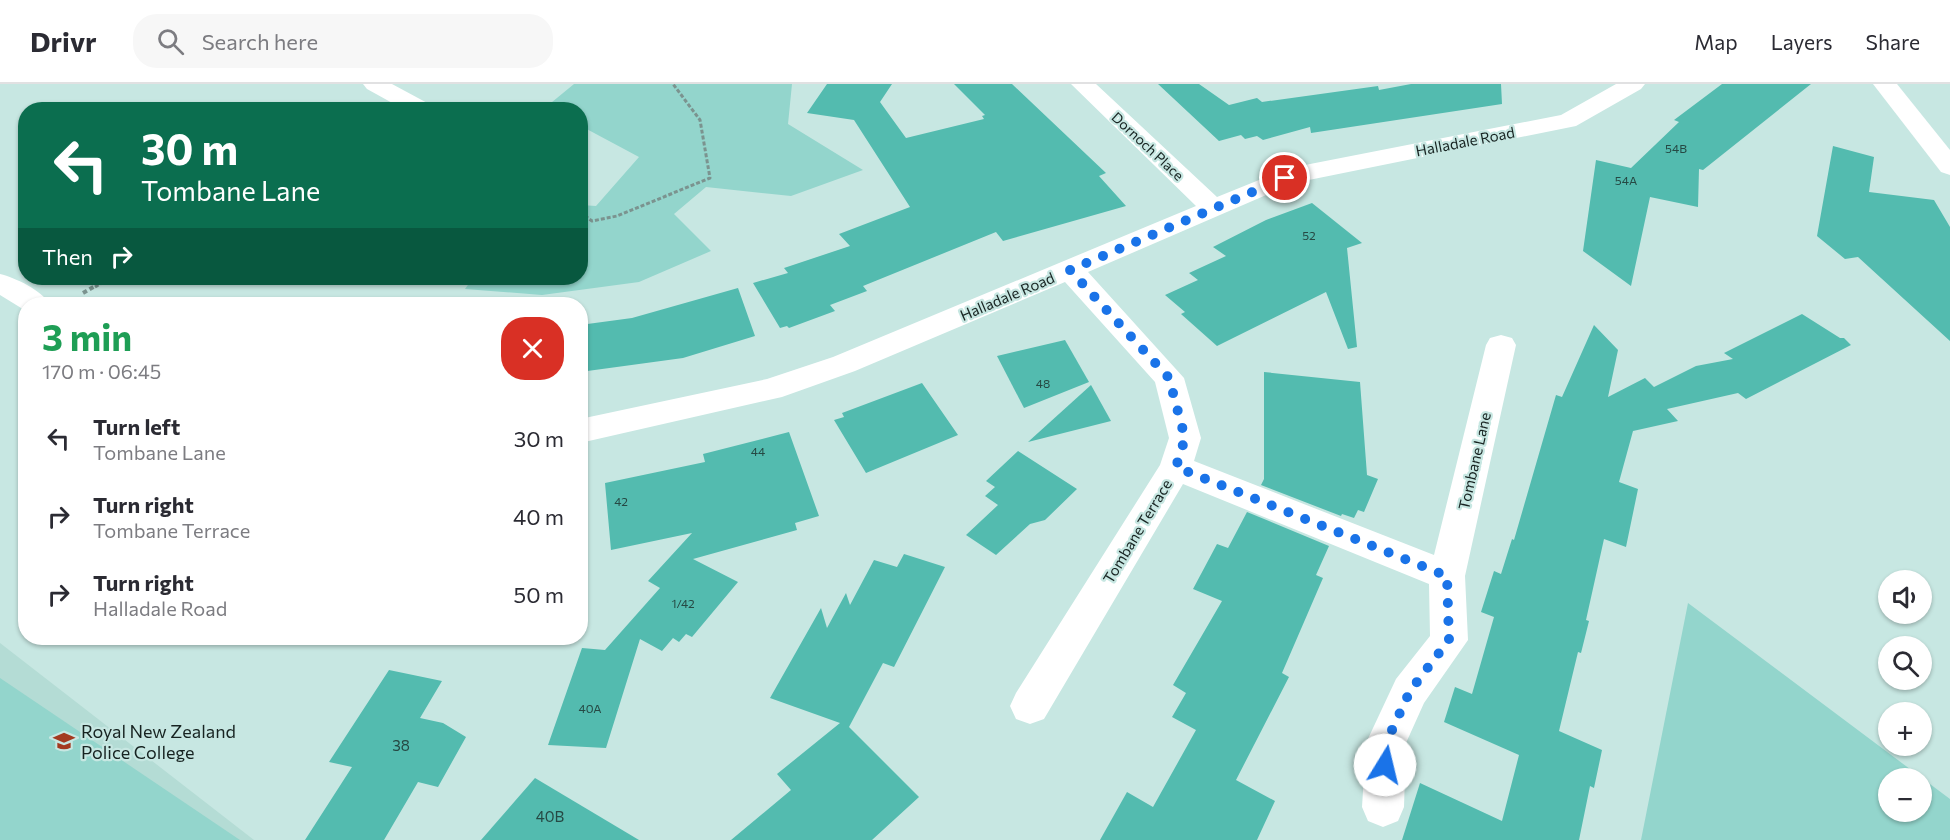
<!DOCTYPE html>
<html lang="en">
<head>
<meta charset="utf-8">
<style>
  :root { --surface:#fff; --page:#f7f7f7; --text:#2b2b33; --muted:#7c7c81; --line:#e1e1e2 }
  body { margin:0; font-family:Commissioner,sans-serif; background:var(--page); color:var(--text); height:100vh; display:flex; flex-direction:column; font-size:22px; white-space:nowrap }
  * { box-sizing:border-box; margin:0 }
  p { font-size:20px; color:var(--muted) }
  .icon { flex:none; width:33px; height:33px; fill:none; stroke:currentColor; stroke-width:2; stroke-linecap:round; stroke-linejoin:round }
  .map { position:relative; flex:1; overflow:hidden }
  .details { position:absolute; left:18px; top:213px; width:570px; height:348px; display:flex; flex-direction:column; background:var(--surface); border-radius:24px; box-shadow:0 2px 4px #0004 }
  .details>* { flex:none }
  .guide { position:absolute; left:18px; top:18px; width:570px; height:183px; border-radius:24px; box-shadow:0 2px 4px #0004; background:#0b6e4f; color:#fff; overflow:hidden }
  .controls { position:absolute; left:1878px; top:486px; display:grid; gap:12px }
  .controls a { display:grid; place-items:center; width:54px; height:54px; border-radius:50%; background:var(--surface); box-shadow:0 2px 4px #0004; font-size:30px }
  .pin { position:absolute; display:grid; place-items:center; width:51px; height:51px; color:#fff; margin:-26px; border:3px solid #fff; border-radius:50%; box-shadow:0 2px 6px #0007 }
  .me { position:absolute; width:66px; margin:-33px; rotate:9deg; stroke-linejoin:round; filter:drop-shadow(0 0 4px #0008) }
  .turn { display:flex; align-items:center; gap:21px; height:126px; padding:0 24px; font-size:27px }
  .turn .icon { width:78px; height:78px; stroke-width:2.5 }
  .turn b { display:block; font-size:42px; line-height:51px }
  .then { display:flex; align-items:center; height:57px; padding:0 24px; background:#0003; gap:12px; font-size:22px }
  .round { display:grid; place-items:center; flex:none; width:63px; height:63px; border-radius:24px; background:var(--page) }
  .summary { display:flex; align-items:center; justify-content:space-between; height:102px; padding:0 24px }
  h1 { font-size:36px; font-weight:700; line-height:45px; color:#1e9e55 }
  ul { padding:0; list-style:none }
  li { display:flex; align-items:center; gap:18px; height:78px; padding:0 24px }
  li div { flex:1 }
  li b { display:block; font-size:22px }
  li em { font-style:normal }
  header { display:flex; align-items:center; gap:36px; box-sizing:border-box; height:84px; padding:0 30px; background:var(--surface); border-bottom:2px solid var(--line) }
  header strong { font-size:28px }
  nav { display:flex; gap:33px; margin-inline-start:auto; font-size:21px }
  .search { width:420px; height:54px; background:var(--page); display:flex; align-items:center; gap:15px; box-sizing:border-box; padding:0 21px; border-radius:24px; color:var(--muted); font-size:22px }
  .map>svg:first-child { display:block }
</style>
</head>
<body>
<header>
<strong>Drivr</strong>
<div class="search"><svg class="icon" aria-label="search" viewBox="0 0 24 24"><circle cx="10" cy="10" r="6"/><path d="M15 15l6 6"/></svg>Search here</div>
<nav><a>Map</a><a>Layers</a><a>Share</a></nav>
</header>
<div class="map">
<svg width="1950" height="756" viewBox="0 0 1950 756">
  <rect width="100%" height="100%" fill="#c7e7e2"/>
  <polygon fill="#b4dcd5" points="0,559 254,756 0,756"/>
  <g fill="#93d5cc" fill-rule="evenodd">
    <polygon points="574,0 792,0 788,40 863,86 791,112 706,103 674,130 711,167 639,198 542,211 465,205 473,194 580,194 581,121 596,122 639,73 581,42 580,26 546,23"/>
    <path d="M1688,519L1950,715V756H1641ZM1888,694H1922V728H1888Z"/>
    <polygon points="0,594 240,756 0,756"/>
  </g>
  <g fill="#53bbaf">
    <polygon points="827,0 892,0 880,18 906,54 984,35 982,32 985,31 954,0 1012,0 1106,89 1099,92 1126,122 1003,157 996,148 863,202 867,207 830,221 835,227 789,244 787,242 780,244 753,199 788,189 784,184 850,162 839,150 910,123 854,36 807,29"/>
    <polygon points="1158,0 1199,0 1229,21 1257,14 1262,18 1378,2 1379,6 1411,0 1501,0 1502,20 1311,49 1310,43 1263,56 1257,52 1245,55 1241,51 1219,57"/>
    <polygon points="1722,0 1811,0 1703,86 1699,85 1698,123 1650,113 1631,202 1583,167 1596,76 1631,84 1679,38 1674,36"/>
    <polygon points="1833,62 1874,73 1869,108 1934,116 1950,143 1950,257 1858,173 1845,175 1817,152"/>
    <polygon points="1312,119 1362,159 1347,164 1357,263 1348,265 1326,208 1217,262 1181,230 1185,228 1165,211 1198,196 1189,189 1226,172 1213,163 1266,136"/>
    <polygon points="738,204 755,252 683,274 580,288 580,241 632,234"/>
    <polygon points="1802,230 1840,254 1844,254 1851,261 1746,315 1738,309 1667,325 1678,337 1633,347 1619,398 1638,405 1626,463 1604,455 1586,536 1589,537 1581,569 1578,568 1559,647 1602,666 1594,704 1590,702 1579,756 1402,756 1420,699 1502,737 1519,671 1444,638 1455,603 1472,610 1494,533 1481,528 1494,487 1501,490 1512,455 1514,456 1556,311 1562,313 1594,241 1618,266 1608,313 1645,294 1654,303 1696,282 1733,275 1724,269"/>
    <polygon points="1065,256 1089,298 1024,324 997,272"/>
    <polygon points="1264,288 1360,298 1367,391 1378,395 1364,428 1358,426 1354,434 1342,430 1341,432 1261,401 1264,395"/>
    <polygon points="922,299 958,351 866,389 834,336 844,333 842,329"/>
    <polygon points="1091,301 1111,337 1028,358"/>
    <polygon points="789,348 819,432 795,439 797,446 693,475 738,498 692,553 686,550 679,558 673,554 662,567 640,555 606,664 548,661 582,564 605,566 660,504 648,497 692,449 611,466 605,399 705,378 703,370"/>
    <polygon points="1018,367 1077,405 1045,436 1030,440 996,471 966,451 998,421 985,412 995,403 986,397"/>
    <polygon points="1247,428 1329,462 1316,491 1323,494 1282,589 1289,593 1236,696 1275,717 1257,756 1100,756 1127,708 1153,723 1196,646 1172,633 1186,609 1173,601 1222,517 1193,505 1217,460 1228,464"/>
    <polygon points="904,470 945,483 894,583 883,579 849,643 919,713 872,756 731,756 791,706 777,690 840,639 770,614 821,524 827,544 846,509 850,521 874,476 897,483"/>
    <polygon points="389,586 442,597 420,634 443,639 466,653 438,703 418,698 384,756 305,756 352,683 329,678"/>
    <polygon points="535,694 639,756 481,756"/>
  </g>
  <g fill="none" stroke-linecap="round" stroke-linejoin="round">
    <g stroke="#7b938f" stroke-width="3" stroke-dasharray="4 2" stroke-linecap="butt">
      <polyline points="580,128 592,137 617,132 710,94 700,36 673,0"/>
      <polyline points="95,203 110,194"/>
    </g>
    <polyline stroke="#7b938f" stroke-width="4" stroke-dasharray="4.5 3" stroke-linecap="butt" points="83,209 97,201"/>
    <g fill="#fff" fill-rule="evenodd">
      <polygon points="363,0 392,0 431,21 435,26 405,26 367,5"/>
      <polygon points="1071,0 1096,0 1217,113 1276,89 1305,81 1561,31 1616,0 1645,0 1641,5 1576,42 1294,99 1088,188 1184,294 1201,354 1194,377 1434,471 1486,261 1490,254 1501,251 1512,254 1516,261 1465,492 1468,556 1424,619 1406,659 1404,723 1398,737 1383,743 1368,737 1362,723 1366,659 1396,595 1430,552 1429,500 1183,400 1044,635 1030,640 1016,635 1010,622 1016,609 1160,381 1169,354 1155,298 1065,198 855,287 782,313 580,359 580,335 767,295 833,273 1196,122"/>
      <polygon points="1873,0 1897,0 1950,66 1950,91 1941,88"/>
      <path d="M0,190C16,194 41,206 50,220H26V227L0,211Z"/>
    </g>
  </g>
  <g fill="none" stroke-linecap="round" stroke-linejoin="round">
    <polyline stroke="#1a73e8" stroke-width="10" stroke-dasharray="0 18" points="1285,94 1070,186 1169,294 1185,354 1176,383 1447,492 1449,556 1410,607 1386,659 1385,681"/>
  </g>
  <defs>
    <symbol id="university-bare" viewBox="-9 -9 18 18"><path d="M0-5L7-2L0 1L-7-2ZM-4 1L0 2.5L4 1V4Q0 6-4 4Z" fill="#a33a20" stroke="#c7e7e2" stroke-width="2.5" paint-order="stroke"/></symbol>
  </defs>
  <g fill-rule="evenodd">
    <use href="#university-bare" x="49" y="642" width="30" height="30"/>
  </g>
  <g text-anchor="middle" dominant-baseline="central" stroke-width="4.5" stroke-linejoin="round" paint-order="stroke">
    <g font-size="12" fill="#264944">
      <text x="1676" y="64">54B</text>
      <text x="1626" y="96">54A</text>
      <text x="1309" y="151">52</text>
      <text x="1043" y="299">48</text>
      <text x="758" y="367">44</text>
      <text x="621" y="417">42</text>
      <text x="683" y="519">1/42</text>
      <text x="590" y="624">40A</text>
    </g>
    <g font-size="14" fill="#172321" stroke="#c7e7e2">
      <text transform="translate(1148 62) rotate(43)">Dornoch Place</text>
    </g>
    <g font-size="15" fill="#172321" stroke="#c7e7e2">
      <text transform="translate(1465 57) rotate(-11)">Halladale Road</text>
      <text transform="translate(1007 212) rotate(-23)">Halladale Road</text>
      <text transform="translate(1474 377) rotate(-77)">Tombane Lane</text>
      <text transform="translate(1137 447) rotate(-59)">Tombane Terrace</text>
    </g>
    <g font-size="15" fill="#264944">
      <text x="401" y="661">38</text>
      <text x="550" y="732">40B</text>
    </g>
    <g font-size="18" fill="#172321" stroke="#c7e7e2" text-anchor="start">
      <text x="81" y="647">Royal New Zealand<tspan x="81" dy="21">Police College</tspan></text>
    </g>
  </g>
</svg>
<div class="controls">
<a><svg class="icon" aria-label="sound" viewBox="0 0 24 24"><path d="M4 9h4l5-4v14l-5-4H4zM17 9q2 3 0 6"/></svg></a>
<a><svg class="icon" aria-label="search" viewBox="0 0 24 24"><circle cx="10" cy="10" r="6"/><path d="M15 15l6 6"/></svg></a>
<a>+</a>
<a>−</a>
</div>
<div class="pin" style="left:1285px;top:94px;background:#d93025"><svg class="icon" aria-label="arrive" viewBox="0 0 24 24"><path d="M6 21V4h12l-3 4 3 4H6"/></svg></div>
<svg class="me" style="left:1385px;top:681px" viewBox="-20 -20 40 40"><circle r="19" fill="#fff"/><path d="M0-13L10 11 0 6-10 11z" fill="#1a73e8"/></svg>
<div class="guide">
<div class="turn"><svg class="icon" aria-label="left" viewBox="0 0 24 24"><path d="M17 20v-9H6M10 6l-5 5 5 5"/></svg><div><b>30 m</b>Tombane Lane</div></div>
<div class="then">Then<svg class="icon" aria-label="right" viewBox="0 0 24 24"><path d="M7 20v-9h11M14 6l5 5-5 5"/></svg></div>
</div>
<section class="details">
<div class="summary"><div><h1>3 min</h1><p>170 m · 06:45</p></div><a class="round" style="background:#d93025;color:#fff"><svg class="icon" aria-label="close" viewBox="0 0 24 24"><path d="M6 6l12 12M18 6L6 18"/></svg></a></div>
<ul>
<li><svg class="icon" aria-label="left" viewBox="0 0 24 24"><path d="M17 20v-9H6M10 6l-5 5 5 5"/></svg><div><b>Turn left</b><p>Tombane Lane</p></div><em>30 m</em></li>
<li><svg class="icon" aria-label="right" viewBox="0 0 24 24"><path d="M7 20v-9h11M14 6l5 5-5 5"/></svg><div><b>Turn right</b><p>Tombane Terrace</p></div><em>40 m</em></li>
<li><svg class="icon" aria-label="right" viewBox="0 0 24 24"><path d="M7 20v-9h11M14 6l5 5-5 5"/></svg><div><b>Turn right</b><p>Halladale Road</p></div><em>50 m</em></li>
</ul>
</section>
</div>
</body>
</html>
